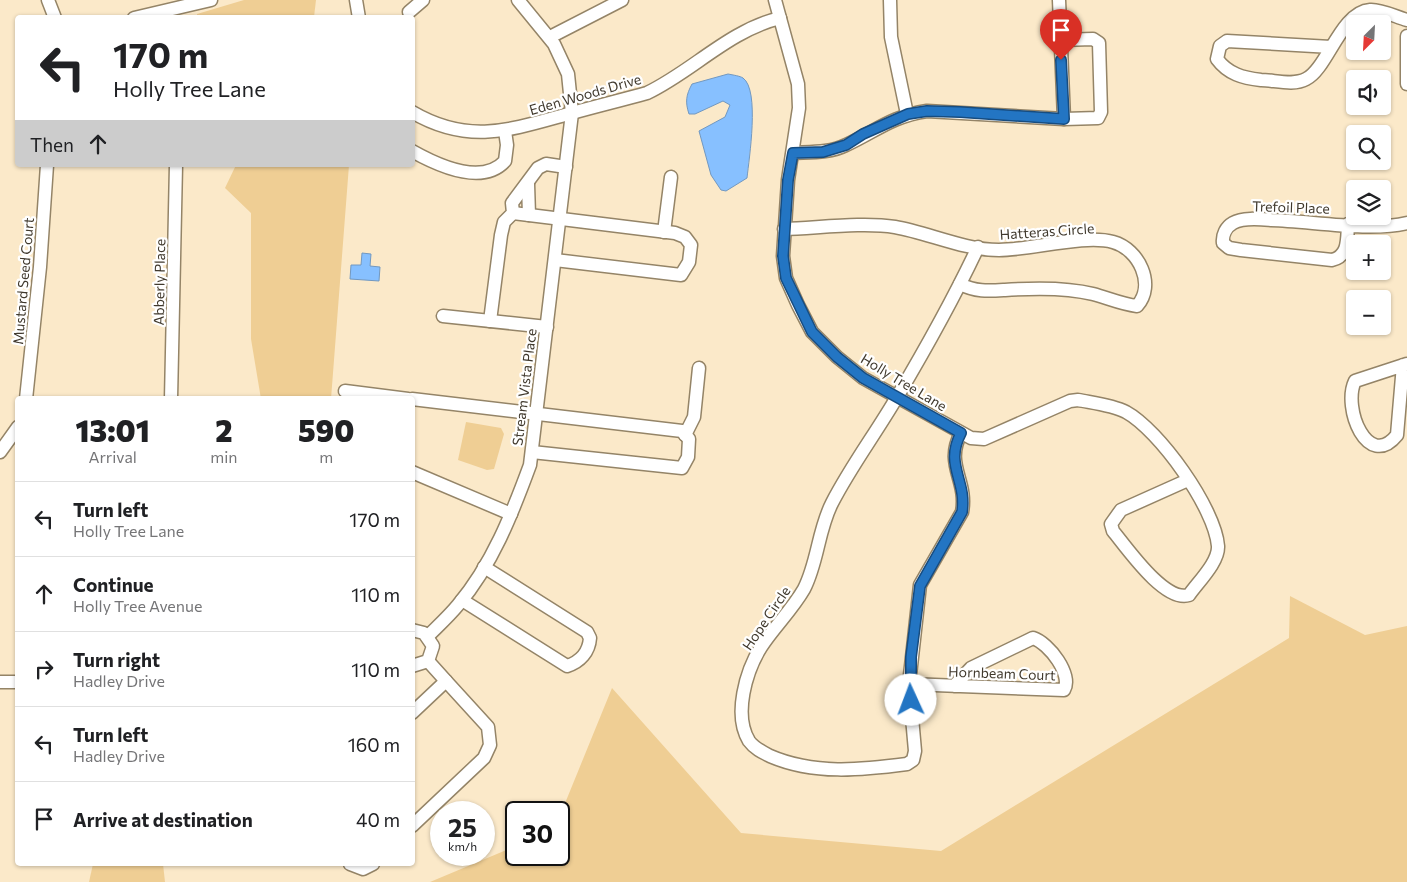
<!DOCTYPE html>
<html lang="en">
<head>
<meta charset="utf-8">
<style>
  :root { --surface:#fff; --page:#f6f6f6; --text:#202124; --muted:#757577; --line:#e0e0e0 }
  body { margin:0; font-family:Commissioner,sans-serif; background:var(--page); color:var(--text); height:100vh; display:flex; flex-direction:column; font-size:19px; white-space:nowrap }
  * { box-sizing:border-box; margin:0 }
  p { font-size:16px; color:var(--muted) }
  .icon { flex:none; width:28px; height:28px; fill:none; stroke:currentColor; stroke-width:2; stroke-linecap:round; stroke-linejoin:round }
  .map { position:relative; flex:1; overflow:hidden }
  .drawer { position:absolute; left:15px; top:396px; width:400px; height:470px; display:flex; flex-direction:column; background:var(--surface); border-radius:5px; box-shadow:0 1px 4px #0004 }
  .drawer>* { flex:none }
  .top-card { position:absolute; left:15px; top:15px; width:400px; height:152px; border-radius:5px; box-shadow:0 1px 4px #0004; background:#fff; color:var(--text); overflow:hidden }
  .needle { width:32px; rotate:204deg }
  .buttons { position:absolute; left:1346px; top:15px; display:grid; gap:10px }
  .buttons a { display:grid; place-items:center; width:45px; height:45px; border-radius:5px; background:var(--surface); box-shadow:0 1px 4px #0004; font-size:25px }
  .speed { position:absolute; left:430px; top:801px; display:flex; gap:10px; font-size:25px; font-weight:700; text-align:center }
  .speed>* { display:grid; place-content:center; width:65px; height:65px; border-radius:50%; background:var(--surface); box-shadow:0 1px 4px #0004; line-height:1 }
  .speed small { font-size:12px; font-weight:400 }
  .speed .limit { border:2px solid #111; border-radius:8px; background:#fff; color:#111 }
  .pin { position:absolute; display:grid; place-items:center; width:42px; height:42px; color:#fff; margin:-51px -21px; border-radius:50% 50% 50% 0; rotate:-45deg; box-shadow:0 0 5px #0007 }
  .pin .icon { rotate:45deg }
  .me { position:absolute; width:55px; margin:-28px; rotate:358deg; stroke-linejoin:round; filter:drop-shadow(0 0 4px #0008) }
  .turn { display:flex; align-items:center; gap:18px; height:105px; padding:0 15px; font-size:22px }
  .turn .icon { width:65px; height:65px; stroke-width:2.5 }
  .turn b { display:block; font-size:35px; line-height:42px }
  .then { display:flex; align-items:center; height:48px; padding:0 15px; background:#0003; gap:10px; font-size:19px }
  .eta { display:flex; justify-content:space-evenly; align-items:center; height:85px; text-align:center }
  .eta b { font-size:30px; font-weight:800; line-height:35px }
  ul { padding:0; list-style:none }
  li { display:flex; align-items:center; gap:15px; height:75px; padding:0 15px; border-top:1px solid var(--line) }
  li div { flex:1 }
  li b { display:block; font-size:19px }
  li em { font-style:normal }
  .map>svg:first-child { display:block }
</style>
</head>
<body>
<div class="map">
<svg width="1407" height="882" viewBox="0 0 1407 882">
  <rect width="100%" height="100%" fill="#fbe9c9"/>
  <g fill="#efce94">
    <polygon points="244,0 316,0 314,17 197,17 197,14"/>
    <polygon points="236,165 349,165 331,399 261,399 251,339 251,213 225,188"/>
    <polygon points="466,422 501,428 504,434 494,469 487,470 458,460"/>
    <polygon points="1290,596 1365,635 1407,626 1407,882 430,882 516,846 516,855 559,855 559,818 612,688 741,833 941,851 1289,638"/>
    <polygon points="93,864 163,864 165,882 89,882"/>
  </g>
  <g fill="#87c0ff" stroke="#7298c0">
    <path d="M728,74C733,75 740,76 743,78C760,90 749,159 747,178L726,191L721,190L711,175L699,131L725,117L730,105L723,101L695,114H689C685,102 686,95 692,84Z"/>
    <polygon points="362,253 371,254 370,266 380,267 379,281 350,279 351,265 361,265"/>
  </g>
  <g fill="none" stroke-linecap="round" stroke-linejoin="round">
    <defs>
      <g id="street">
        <polyline points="48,0 55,18"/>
        <polyline points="356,0 359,18"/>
        <path d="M775,0L798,84L799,108L788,180L783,256L786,278L798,305L812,332L837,357L863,378L971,438L984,439L1070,401L1078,400C1093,403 1112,405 1126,412C1159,430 1215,508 1218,546C1219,562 1198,582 1189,595C1165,603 1127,548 1113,531L1111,524L1121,510L1188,480"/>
        <polyline points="890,0 891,37 907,114"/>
        <polyline points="1059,0 1064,119"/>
        <polyline points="409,12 423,0"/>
        <polyline points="134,18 211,0"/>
        <polyline points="1407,36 1407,84"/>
        <polyline points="550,37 622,0"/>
        <path d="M1331,47L1227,41L1220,46L1217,59C1228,74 1243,78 1261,80C1274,80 1294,86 1306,79C1327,69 1341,12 1370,10C1381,9 1396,17 1407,20"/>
        <path d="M412,112C470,146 513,129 572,113C597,106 622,100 647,93C693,71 728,31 780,18"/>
        <path d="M412,151C437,165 482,186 505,161L507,145L505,131"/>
        <path d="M793,153C811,152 830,153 846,145C876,131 892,116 927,111L1064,119L1098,118L1101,112L1099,43L1093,39L1060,40"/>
        <polyline points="528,184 529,215"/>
        <polyline points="513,213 675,233 685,237 691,245 689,262 681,275 555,260"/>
        <path d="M1348,224C1347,239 1349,256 1332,260L1241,250L1229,248L1223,243C1222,235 1226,227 1233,223C1243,217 1260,219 1271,220C1311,221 1369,232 1407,223"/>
        <path d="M784,229C818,228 863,222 895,227C929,233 964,250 999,250C1031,250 1085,234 1113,242C1139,249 1156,285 1137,306C1121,304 1108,298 1093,294C1065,287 1033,288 1005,290C988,291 976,292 960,284"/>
        <polyline points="664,232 671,177"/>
        <polyline points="443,316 547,327"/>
        <polyline points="490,321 501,235 504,222 513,213 512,203 538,168 546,164 566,167"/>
        <path d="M1403,365L1397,435C1368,471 1342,408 1355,381L1407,364"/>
        <polyline points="345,391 408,399"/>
        <polyline points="26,399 40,267 47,165"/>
        <polyline points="171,399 176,165"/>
        <polyline points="412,399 682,431 689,439 688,457 682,468 532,452"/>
        <path d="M961,433C944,465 968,480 962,512L920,585L909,684L915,751L913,760L907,764C861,770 814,775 770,756C762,752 754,748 749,741C733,715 746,671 761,647C774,627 792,610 804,589C818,562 818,530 832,503C851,466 876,433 897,397C926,348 954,298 978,247"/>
        <polyline points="685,435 694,417 699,368"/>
        <polyline points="0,452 18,427"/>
        <polyline points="412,472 511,514"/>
        <path d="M462,600L567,666C580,662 589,652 590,638L587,632L484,567"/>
        <polyline points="412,630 424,633 433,646 428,661 412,666"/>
        <path d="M428,636C438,626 449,616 458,605C492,565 512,514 530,465L572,113L568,74L554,44L518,0"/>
        <polyline points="0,682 18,682"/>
        <path d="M909,684L1064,690C1073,675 1049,643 1033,638L971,668L954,686"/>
        <polyline points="412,713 446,681 428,661"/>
        <polyline points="412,826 484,758 490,745 488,727 446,681"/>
        <polyline points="350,864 363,869 373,864"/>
      </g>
    </defs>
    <use href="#street" stroke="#948467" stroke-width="15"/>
    <use href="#street" stroke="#fff" stroke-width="12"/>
  </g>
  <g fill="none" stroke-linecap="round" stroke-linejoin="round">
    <defs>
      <path id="route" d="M911,700V657L920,586L962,512C967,480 944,465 961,433L863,378L837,357L812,332L786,278L783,256L788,180L793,153L823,152L846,145L863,134L908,114L927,111L960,112L1064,119L1061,60"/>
    </defs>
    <use href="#route" stroke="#174c7f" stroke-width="12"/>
    <use href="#route" stroke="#2375c3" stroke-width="9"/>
  </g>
  <g text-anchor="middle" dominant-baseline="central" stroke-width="4.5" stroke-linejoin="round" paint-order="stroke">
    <g font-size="14" fill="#40392d" stroke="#fff">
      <text transform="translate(585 94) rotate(-16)">Eden Woods Drive</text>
      <text transform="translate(1291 207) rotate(2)">Trefoil Place</text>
      <text transform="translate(1047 231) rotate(-4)">Hatteras Circle</text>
      <text transform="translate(23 281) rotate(-85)">Mustard Seed Court</text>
      <text transform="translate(159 282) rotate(-89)">Abberly Place</text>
      <text transform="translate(904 382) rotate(31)">Holly Tree Lane</text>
      <text transform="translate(524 387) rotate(-83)">Stream Vista Place</text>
      <text transform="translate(766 618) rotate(-56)">Hope Circle</text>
      <text transform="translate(1002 673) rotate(2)">Hornbeam Court</text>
    </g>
  </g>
</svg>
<div class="buttons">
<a><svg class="needle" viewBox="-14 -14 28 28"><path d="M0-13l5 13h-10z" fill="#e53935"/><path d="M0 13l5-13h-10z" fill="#757577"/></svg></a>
<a><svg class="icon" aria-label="sound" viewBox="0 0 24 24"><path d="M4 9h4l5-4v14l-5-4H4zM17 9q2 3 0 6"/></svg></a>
<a><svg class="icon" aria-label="search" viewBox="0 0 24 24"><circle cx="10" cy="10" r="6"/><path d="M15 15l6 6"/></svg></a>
<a><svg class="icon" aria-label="layers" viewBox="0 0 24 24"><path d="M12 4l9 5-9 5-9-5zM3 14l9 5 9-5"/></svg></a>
<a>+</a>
<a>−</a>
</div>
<div class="speed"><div>25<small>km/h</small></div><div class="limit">30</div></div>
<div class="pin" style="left:1061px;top:60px;background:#d93025"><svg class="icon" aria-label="arrive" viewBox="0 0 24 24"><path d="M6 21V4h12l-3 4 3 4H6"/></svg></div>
<svg class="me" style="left:911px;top:700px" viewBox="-20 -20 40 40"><circle r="19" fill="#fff"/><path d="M0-13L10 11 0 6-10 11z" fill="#2375c3"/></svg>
<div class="top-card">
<div class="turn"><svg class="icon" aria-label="left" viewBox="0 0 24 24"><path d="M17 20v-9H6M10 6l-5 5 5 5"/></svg><div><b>170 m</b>Holly Tree Lane</div></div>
<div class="then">Then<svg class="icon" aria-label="ahead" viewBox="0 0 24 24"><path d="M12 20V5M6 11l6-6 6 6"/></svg></div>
</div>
<section class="drawer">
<div class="eta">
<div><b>13:01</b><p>Arrival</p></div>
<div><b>2</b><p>min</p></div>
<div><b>590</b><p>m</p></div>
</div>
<ul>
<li><svg class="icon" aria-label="left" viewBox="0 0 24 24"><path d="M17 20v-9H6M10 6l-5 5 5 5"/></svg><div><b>Turn left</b><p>Holly Tree Lane</p></div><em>170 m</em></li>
<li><svg class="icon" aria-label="ahead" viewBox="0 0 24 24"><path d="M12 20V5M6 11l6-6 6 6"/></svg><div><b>Continue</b><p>Holly Tree Avenue</p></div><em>110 m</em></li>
<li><svg class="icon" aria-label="right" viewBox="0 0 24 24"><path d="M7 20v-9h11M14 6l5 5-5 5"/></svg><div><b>Turn right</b><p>Hadley Drive</p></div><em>110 m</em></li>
<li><svg class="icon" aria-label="left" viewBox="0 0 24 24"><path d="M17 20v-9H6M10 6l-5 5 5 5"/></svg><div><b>Turn left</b><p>Hadley Drive</p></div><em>160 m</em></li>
<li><svg class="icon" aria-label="arrive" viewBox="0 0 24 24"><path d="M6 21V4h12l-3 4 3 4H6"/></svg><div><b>Arrive at destination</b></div><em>40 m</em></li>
</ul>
</section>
</div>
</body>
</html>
